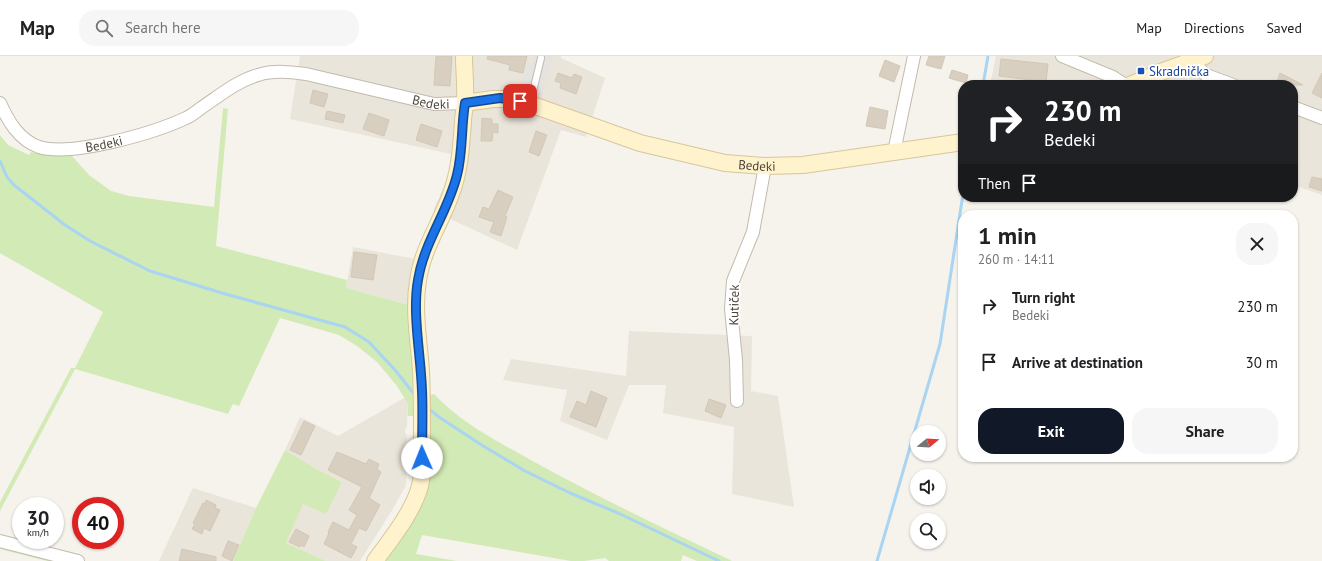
<!DOCTYPE html>
<html lang="en">
<head>
<meta charset="utf-8">
<style>
  :root { --surface:#fff; --page:#f6f6f6; --text:#202124; --muted:#757577; --line:#e0e0e0; --accent:#111827 }
  body { margin:0; font-family:"PT Sans",sans-serif; background:var(--page); color:var(--text); height:100vh; display:flex; flex-direction:column; font-size:15px; white-space:nowrap }
  * { box-sizing:border-box; margin:0 }
  p { font-size:13px; color:var(--muted) }
  .icon { flex:none; width:22px; height:22px; fill:none; stroke:currentColor; stroke-width:2; stroke-linecap:round; stroke-linejoin:round }
  .map { position:relative; flex:1; overflow:hidden }
  .details { position:absolute; left:958px; top:154px; width:340px; height:252px; display:flex; flex-direction:column; background:var(--surface); border-radius:16px; box-shadow:0 1px 3px #0004 }
  .details>* { flex:none }
  .hud { position:absolute; left:958px; top:24px; width:340px; height:122px; border-radius:16px; box-shadow:0 1px 3px #0004; background:#202124; color:#fff; overflow:hidden }
  .needle { width:26px; rotate:72deg }
  .fabs { position:absolute; left:910px; top:369px; display:grid; gap:8px }
  .fabs a { display:grid; place-items:center; width:36px; height:36px; border-radius:50%; background:var(--surface); box-shadow:0 1px 3px #0004; font-size:20px }
  .speed { position:absolute; left:12px; top:441px; display:flex; gap:8px; font-size:20px; font-weight:700; text-align:center }
  .speed>* { display:grid; place-content:center; width:52px; height:52px; border-radius:50%; background:var(--surface); box-shadow:0 1px 3px #0004; line-height:1 }
  .speed small { font-size:10px; font-weight:400 }
  .speed .limit { border:6px solid #d22; background:#fff; color:#111 }
  .pin { position:absolute; display:grid; place-items:center; width:34px; height:34px; color:#fff; margin:-17px; border-radius:8px; box-shadow:0 2px 6px #0006 }
  .me { position:absolute; width:44px; margin:-22px; rotate:359deg; stroke-linejoin:round; filter:drop-shadow(0 0 3px #0008) }
  .turn { display:flex; align-items:center; gap:14px; height:84px; padding:0 20px; font-size:18px }
  .turn .icon { width:52px; height:52px; stroke-width:2.5 }
  .turn b { display:block; font-size:28px; line-height:34px }
  .then { display:flex; align-items:center; height:38px; padding:0 20px; background:#0003; gap:8px; font-size:15px }
  .round { display:grid; place-items:center; flex:none; width:42px; height:42px; border-radius:16px; background:var(--page) }
  .headline { display:flex; align-items:center; justify-content:space-between; height:68px; padding:0 20px }
  h1 { font-size:24px; font-weight:700; line-height:30px }
  .action { display:flex; gap:8px; margin-top:auto; padding:8px 20px }
  .action a { flex:1; height:46px; border-radius:16px; background:var(--accent); color:#fff; font-size:16px; font-weight:700; line-height:46px; text-align:center }
  .action a+a { background:var(--page); color:var(--text) }
  ul { padding:0; list-style:none }
  li { display:flex; align-items:center; gap:12px; height:56px; padding:0 20px }
  li div { flex:1 }
  li b { display:block; font-size:15px }
  li em { font-style:normal }
  header { display:flex; align-items:center; gap:24px; box-sizing:border-box; height:56px; padding:0 20px; background:var(--surface); border-bottom:1px solid var(--line) }
  header strong { font-size:19px }
  nav { display:flex; gap:22px; margin-inline-start:auto; font-size:14px }
  .search { width:280px; height:36px; background:var(--page); display:flex; align-items:center; gap:10px; box-sizing:border-box; padding:0 14px; border-radius:16px; color:var(--muted); font-size:15px }
  .map>svg:first-child { display:block }
</style>
</head>
<body>
<header>
<strong>Map</strong>
<div class="search"><svg class="icon" aria-label="search" viewBox="0 0 24 24"><circle cx="10" cy="10" r="6"/><path d="M15 15l6 6"/></svg>Search here</div>
<nav><a>Map</a><a>Directions</a><a>Saved</a></nav>
</header>
<div class="map">
<svg width="1322" height="505" viewBox="0 0 1322 505">
  <rect width="100%" height="100%" fill="#f6f3ec"/>
  <g fill="#eae5da">
    <polygon points="300,0 561,0 561,2 605,22 586,81 561,74 517,194 433,155 443,133 449,115 451,98 290,63"/>
    <polygon points="996,0 1322,0 1322,139 1293,129 1293,29 1204,29 1188,23 1176,29 990,29"/>
    <polygon points="353,191 415,203 409,249 346,232"/>
    <polygon points="629,275 752,280 751,335 778,340 794,451 732,438 734,371 663,357 666,329 629,329 607,384 560,365 567,334 503,324 511,303 626,320"/>
    <polygon points="404,342 408,348 407,370 406,371 405,377 407,379 406,429 394,451 360,505 326,505 286,487 303,447 342,426 318,414 285,394 300,361 338,380"/>
    <polygon points="193,432 256,452 233,505 159,505"/>
  </g>
  <g fill="#d2eab5">
    <polygon points="223,52 228,53 216,190 347,224 346,232 409,249 408,255 418,335 417,360 408,360 408,348 397,330 377,306 357,290 339,279 280,262 239,350 233,348 228,358 75,313 0,455 0,446 71,312 75,312 103,256 0,197 0,79 8,89 29,99 31,96 55,100 72,100 89,119 111,135 129,140 214,151"/>
    <path d="M434,338C461,367 495,384 529,403C595,440 664,472 732,505H697L683,499L681,505H609L605,502L584,505H571L422,479L416,498L457,505H382L410,464L427,340Z"/>
    <polygon points="285,394 318,414 342,426 326,458 303,448 286,487 326,505 233,505 256,452"/>
    <polygon points="0,490 60,505 47,505 0,493"/>
  </g>
  <polygon fill="#e5e3e0" points="534,0 553,0 541,41 518,37 528,6 532,8"/>
  <g fill="none" stroke-linecap="round" stroke-linejoin="round">
    <g stroke="#a9d4f2" stroke-width="3">
      <polyline points="983,29 988,0"/>
      <polyline points="0,105 7,121 14,129 65,169 90,185 150,215 222,237 345,271 369,286 395,314 415,339"/>
      <polyline points="428,352 439,361 480,388 525,415 570,437 618,457 719,505"/>
      <polyline points="877,505 940,288 963,138"/>
    </g>
  </g>
  <g fill="#d8cfc1" stroke="#d3c7b4">
    <polygon points="436,0 452,0 450,30 434,29"/>
    <polygon points="488,0 527,0 523,17 509,14 510,9 487,3"/>
    <polygon points="929,0 945,0 941,13 926,9"/>
    <polygon points="1001,3 1048,8 1046,26 999,20"/>
    <polygon points="885,4 900,10 894,26 879,20"/>
    <polygon points="952,14 968,19 966,27 949,22"/>
    <polygon points="558,17 572,22 574,18 582,21 576,38 560,32 561,27 555,25"/>
    <polygon points="1280,17 1303,29 1276,29"/>
    <polygon points="1322,17 1322,42 1312,37"/>
    <polygon points="313,34 328,38 324,51 310,47"/>
    <polygon points="870,51 888,55 885,73 866,70"/>
    <polygon points="327,55 345,59 343,67 325,63"/>
    <polygon points="369,57 389,64 384,80 363,73"/>
    <polygon points="482,62 492,63 492,68 498,68 498,77 493,76 492,85 481,85"/>
    <polygon points="421,68 442,75 437,91 416,84"/>
    <polygon points="536,75 547,79 539,100 529,96"/>
    <polygon points="1312,121 1322,123 1322,135 1309,131"/>
    <polygon points="498,134 513,141 505,160 507,161 501,180 490,176 494,166 479,161 483,151 489,153"/>
    <polygon points="354,196 377,199 373,224 351,221"/>
    <polygon points="591,335 607,342 596,371 570,361 577,345 586,349"/>
    <polygon points="709,343 726,349 721,362 705,355"/>
    <polygon points="304,365 315,370 301,399 290,394"/>
    <polygon points="337,396 366,408 369,403 379,408 377,413 381,416 369,442 380,449 366,475 359,472 351,488 357,491 351,502 324,488 329,477 328,476 333,466 349,474 357,459 349,454 362,431 328,414"/>
    <polygon points="206,444 216,449 215,452 220,454 210,475 204,472 202,478 192,473 195,468 193,467 203,447 205,448"/>
    <polygon points="296,473 309,480 304,491 301,489 300,491 289,486"/>
    <polygon points="228,485 239,489 232,505 222,500"/>
    <polygon points="182,493 216,501 216,505 179,505"/>
  </g>
  <g fill="none" stroke-linecap="round" stroke-linejoin="round">
    <defs>
      <polyline id="lane" points="530,48 541,2"/>
      <g id="street">
        <polyline points="1062,0 1113,21 1125,29"/>
        <polyline points="1191,5 1206,19 1233,29"/>
        <path id="s1" d="M0,47C8,65 19,84 39,91C72,101 154,77 186,62C191,60 196,56 201,52C219,40 237,25 258,19C274,14 290,16 306,18L434,48L465,47"/>
        <polyline points="1293,51 1322,62"/>
        <polyline points="894,96 914,0"/>
        <polyline points="737,345 736,304 731,253 733,225 753,176 765,110"/>
        <polyline points="0,485 78,505"/>
      </g>
      <g id="secondary">
        <polyline points="1130,29 1158,17 1205,0"/>
        <path id="s2" d="M465,47L493,43H510L530,48L640,87L725,107L765,110L803,109L963,86"/>
        <path d="M375,505C391,483 413,456 420,430C424,414 422,397 422,382C422,359 422,337 421,315C419,285 413,254 418,225C422,193 441,167 451,138C460,114 461,91 463,66C463,59 465,52 465,45C466,30 464,15 464,0"/>
      </g>
    </defs>
    <use href="#lane" stroke="#c2bbae" stroke-width="8"/>
    <use href="#street" stroke="#c2bbae" stroke-width="14"/>
    <use href="#secondary" stroke="#d6c79b" stroke-width="18"/>
    <use href="#lane" stroke="#fff" stroke-width="6"/>
    <use href="#street" stroke="#fff" stroke-width="12"/>
    <use href="#secondary" stroke="#fff3cd" stroke-width="16"/>
  </g>
  <g fill="none" stroke-linecap="round" stroke-linejoin="round">
    <defs>
      <path id="route" d="M422,402C422,380 423,357 422,335C421,300 412,258 418,224C424,186 448,156 457,119C463,96 461,71 465,47L500,42L520,45"/>
    </defs>
    <use href="#route" stroke="#114b97" stroke-width="10"/>
    <use href="#route" stroke="#1a73e8" stroke-width="7"/>
  </g>
  <rect fill="#1a4fb4" stroke="#fff" stroke-width="1.5" x="1137" y="11" width="8" height="8" rx="2"/>
  <g text-anchor="middle" dominant-baseline="central" stroke-width="3.5" stroke-linejoin="round" paint-order="stroke">
    <g font-size="13" fill="#164399" stroke="#fff" text-anchor="start">
      <text x="1149" y="15">Skradnička</text>
    </g>
    <g font-size="13" fill="#4b4439" stroke="#fff">
      <text stroke="none"><textPath href="#s1" startOffset="473">Bedeki</textPath></text>
      <text stroke="none"><textPath href="#s1" startOffset="126">Bedeki</textPath></text>
      <text stroke="none"><textPath href="#s2" startOffset="302">Bedeki</textPath></text>
      <text transform="translate(734 249) rotate(-89)">Kutiček</text>
    </g>
  </g>
</svg>
<div class="fabs">
<a><svg class="needle" viewBox="-14 -14 28 28"><path d="M0-13l5 13h-10z" fill="#e53935"/><path d="M0 13l5-13h-10z" fill="#757577"/></svg></a>
<a><svg class="icon" aria-label="sound" viewBox="0 0 24 24"><path d="M4 9h4l5-4v14l-5-4H4zM17 9q2 3 0 6"/></svg></a>
<a><svg class="icon" aria-label="search" viewBox="0 0 24 24"><circle cx="10" cy="10" r="6"/><path d="M15 15l6 6"/></svg></a>
</div>
<div class="speed"><div>30<small>km/h</small></div><div class="limit">40</div></div>
<div class="pin" style="left:520px;top:45px;background:#d93025"><svg class="icon" aria-label="arrive" viewBox="0 0 24 24"><path d="M6 21V4h12l-3 4 3 4H6"/></svg></div>
<svg class="me" style="left:422px;top:402px" viewBox="-20 -20 40 40"><circle r="19" fill="#fff"/><path d="M0-13L10 11 0 6-10 11z" fill="#1a73e8"/></svg>
<div class="hud">
<div class="turn"><svg class="icon" aria-label="right" viewBox="0 0 24 24"><path d="M7 20v-9h11M14 6l5 5-5 5"/></svg><div><b>230 m</b>Bedeki</div></div>
<div class="then">Then<svg class="icon" aria-label="arrive" viewBox="0 0 24 24"><path d="M6 21V4h12l-3 4 3 4H6"/></svg></div>
</div>
<section class="details">
<div class="headline"><div><h1>1 min</h1><p>260 m · 14:11</p></div><a class="round"><svg class="icon" aria-label="close" viewBox="0 0 24 24"><path d="M6 6l12 12M18 6L6 18"/></svg></a></div>
<ul>
<li><svg class="icon" aria-label="right" viewBox="0 0 24 24"><path d="M7 20v-9h11M14 6l5 5-5 5"/></svg><div><b>Turn right</b><p>Bedeki</p></div><em>230 m</em></li>
<li><svg class="icon" aria-label="arrive" viewBox="0 0 24 24"><path d="M6 21V4h12l-3 4 3 4H6"/></svg><div><b>Arrive at destination</b></div><em>30 m</em></li>
</ul>
<div class="action"><a>Exit</a><a>Share</a></div>
</section>
</div>
</body>
</html>
